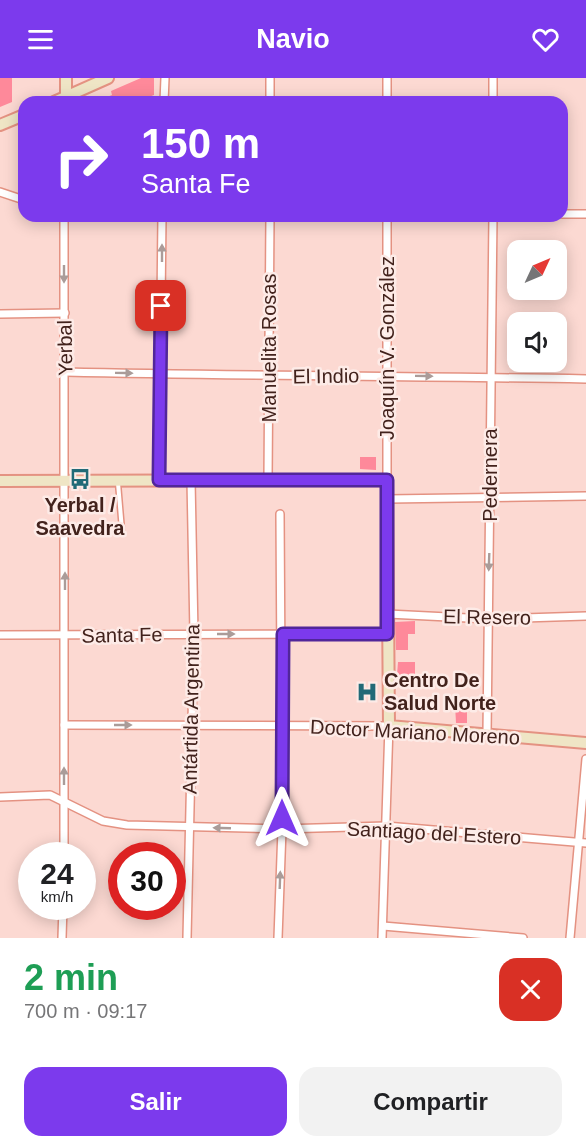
<!DOCTYPE html>
<html lang="es">
<head>
<meta charset="utf-8">
<style>
  :root { --surface:#fff; --page:#f2f2f2; --text:#202124; --muted:#757577; --accent:#7c3aed }
  body { margin:0; font-family:Helvetica,sans-serif; background:var(--page); color:var(--text); height:100vh; display:flex; flex-direction:column; font-size:22px; white-space:nowrap }
  * { box-sizing:border-box; margin:0 }
  p { font-size:20px; color:var(--muted) }
  .icon { flex:none; width:33px; height:33px; fill:none; stroke:currentColor; stroke-width:2; stroke-linecap:round; stroke-linejoin:round }
  .map { position:relative; height:860px; overflow:hidden }
  .panel { display:flex; flex-direction:column; background:var(--surface); flex:1 }
  .panel>* { flex:none }
  .hud { position:absolute; left:18px; top:18px; width:550px; height:126px; border-radius:18px; box-shadow:0 3px 15px #0003; background:#7c3aed; color:#fff; overflow:hidden }
  .needle { width:39px; rotate:46deg }
  .fabs { position:absolute; left:507px; top:162px; display:grid; gap:12px }
  .fabs a { display:grid; place-items:center; width:60px; height:60px; border-radius:12px; background:var(--surface); box-shadow:0 3px 15px #0003; font-size:30px }
  .speed { position:absolute; left:18px; top:764px; display:flex; gap:12px; font-size:30px; font-weight:700; text-align:center }
  .speed>* { display:grid; place-content:center; width:78px; height:78px; border-radius:50%; background:var(--surface); box-shadow:0 3px 15px #0003; line-height:1 }
  .speed small { font-size:15px; font-weight:400 }
  .speed .limit { border:9px solid #d22; background:#fff; color:#111 }
  .pin { position:absolute; display:grid; place-items:center; width:51px; height:51px; color:#fff; margin:-26px; border-radius:12px; box-shadow:0 3px 9px #0006 }
  .me { position:absolute; width:66px; margin:-33px; rotate:0deg; stroke-linejoin:round; filter:drop-shadow(0 0 4px #0008) }
  .turn { display:flex; align-items:center; gap:21px; height:126px; padding:0 24px; font-size:27px }
  .turn .icon { width:78px; height:78px; stroke-width:2.5 }
  .turn b { display:block; font-size:42px; line-height:51px }
  .round { display:grid; place-items:center; flex:none; width:63px; height:63px; border-radius:18px; background:var(--page) }
  .overview { display:flex; align-items:center; justify-content:space-between; height:102px; padding:0 24px }
  h1 { font-size:36px; font-weight:600; line-height:45px; color:#1e9e55 }
  .primary-button { display:flex; gap:12px; margin-top:auto; padding:12px 24px }
  .primary-button a { flex:1; height:69px; border-radius:18px; background:var(--accent); color:#fff; font-size:24px; font-weight:600; line-height:69px; text-align:center }
  .primary-button a+a { background:var(--page); color:var(--text) }
  header { display:flex; justify-content:space-between; align-items:center; height:78px; padding:0 24px; background:var(--accent); color:#fff; font-size:27px; font-weight:600 }
  .map>svg:first-child { display:block }
</style>
</head>
<body>
<header><svg class="icon" aria-label="menu" viewBox="0 0 24 24"><path d="M4 6h16M4 12h16M4 18h16"/></svg>Navio<svg class="icon" aria-label="heart" viewBox="0 0 24 24"><path d="M12 20l-8-8c-3-5 5-10 8-4 3-6 11-1 8 4z"/></svg></header>
<div class="map">
<svg width="586" height="860" viewBox="0 0 586 860">
  <rect width="100%" height="100%" fill="#fcd9d2"/>
  <g fill="#fe899a">
    <polygon points="0,0 12,0 12,24 0,29"/>
    <polygon points="141,0 154,0 154,17 136,24 103,24 102,21 112,17 111,13"/>
    <polygon points="360,379 376,379 376,392 360,391"/>
    <polygon points="415,543 415,556 408,556 408,572 396,572 395,544"/>
    <polygon points="398,584 415,584 415,597 397,597"/>
    <polygon points="455,626 467,626 467,645 456,645"/>
  </g>
  <g fill="none" stroke-linecap="round" stroke-linejoin="round">
    <defs>
      <polyline id="lane" points="118,405 122,452"/>
      <g id="street">
        <polyline points="164,24 165,0"/>
        <polyline points="270,24 270,0"/>
        <polyline points="387,24 387,0"/>
        <polyline points="493,24 493,0"/>
        <polyline points="0,114 24,122"/>
        <polyline points="562,136 586,136"/>
        <polyline points="387,138 387,402"/>
        <polyline points="0,236 65,235"/>
        <path d="M66,294C239,298 412,298 586,301"/>
        <polyline points="159,402 162,138"/>
        <polyline points="268,402 270,138"/>
        <polyline points="388,421 586,418"/>
        <polyline points="388,536 488,541 586,538"/>
        <polyline points="0,557 387,556"/>
        <polyline points="64,647 389,648 382,860"/>
        <polyline points="487,656 493,138"/>
        <polyline points="0,719 50,717 103,743 127,747 282,751 386,748 586,765"/>
        <polyline points="64,777 64,138"/>
        <polyline points="383,848 523,860"/>
        <polyline points="62,860 63,828"/>
        <polyline points="187,860 194,556 191,402"/>
        <polyline points="278,860 282,751 280,436"/>
        <polyline points="570,860 586,681"/>
      </g>
      <g id="secondary">
        <polyline points="66,0 66,19"/>
        <polyline points="54,24 108,0"/>
        <polyline points="0,47 24,37"/>
        <polyline points="0,403 387,402 389,648 586,665"/>
      </g>
    </defs>
    <use href="#lane" stroke="#e49282" stroke-width="7"/>
    <use href="#street" stroke="#e49282" stroke-width="10"/>
    <use href="#secondary" stroke="#e49282" stroke-width="14"/>
    <use href="#lane" stroke="#fff" stroke-width="4"/>
    <use href="#street" stroke="#fff" stroke-width="7"/>
    <use href="#secondary" stroke="#efe5c5" stroke-width="10"/>
  </g>
  <defs><path id="oneway-solid" d="M-6-.8H1V-3.2L6.5 0L1 3.2V.8H-6Z" transform="scale(1.5)"/></defs>
  <g fill="#aa9c99">
    <use href="#oneway-solid" transform="translate(162 175) rotate(-90)"/>
    <use href="#oneway-solid" transform="translate(64 196) rotate(90)"/>
    <use href="#oneway-solid" transform="translate(124 295) rotate(1)"/>
    <use href="#oneway-solid" transform="translate(424 298) rotate(1)"/>
    <use href="#oneway-solid" transform="translate(489 484) rotate(92)"/>
    <use href="#oneway-solid" transform="translate(65 503) rotate(-90)"/>
    <use href="#oneway-solid" transform="translate(226 556)"/>
    <use href="#oneway-solid" transform="translate(123 647)"/>
    <use href="#oneway-solid" transform="translate(64 698) rotate(-90)"/>
    <use href="#oneway-solid" transform="translate(222 750) rotate(-178)"/>
    <use href="#oneway-solid" transform="translate(280 802) rotate(-88)"/>
  </g>
  <g fill="none" stroke-linecap="round" stroke-linejoin="round">
    <defs>
      <polyline id="route" points="161,228 159,402 387,402 387,556 283,556 282,740"/>
    </defs>
    <use href="#route" stroke="#51269a" stroke-width="15"/>
    <use href="#route" stroke="#7c3aed" stroke-width="10"/>
  </g>
  <defs>
    <symbol id="bus-bare" viewBox="-9 -9 18 18"><path d="M-5-6H5V4H4V6H2V4H-2V6H-4V4H-5ZM-3.5-4V0h7V-4ZM-3.5 1.2v1.5H-2V1.2ZM2 1.2v1.5H3.5V1.2Z" fill="#226a77" stroke="#fdebe7" stroke-width="2.5" paint-order="stroke"/></symbol>
    <symbol id="hospital-bare" viewBox="-9 -9 18 18"><path d="M-5-5h3v3.5h4V-5h3V5h-3V1.5h-4V5h-3Z" fill="#226a77" stroke="#fdebe7" stroke-width="2.5" paint-order="stroke"/></symbol>
  </defs>
  <g fill-rule="evenodd">
    <use href="#bus-bare" x="65" y="386" width="30" height="30"/>
    <use href="#hospital-bare" x="352" y="599" width="30" height="30"/>
  </g>
  <g text-anchor="middle" dominant-baseline="central" stroke-width="5" stroke-linejoin="round" paint-order="stroke">
    <g font-size="20" fill="#42221c" stroke="#fdebe7">
      <text transform="translate(65 270) rotate(-91)">Yerbal</text>
      <text transform="translate(269 270) rotate(-90)">Manuelita Rosas</text>
      <text transform="translate(387 270) rotate(-90)">Joaquín V. González</text>
      <text transform="translate(326 298) rotate(-1)">El Indio</text>
      <text transform="translate(490 397) rotate(-90)">Pedernera</text>
      <text transform="translate(487 539) rotate(1)">El Resero</text>
      <text transform="translate(122 557) rotate(-1)">Santa Fe</text>
      <text transform="translate(191 631) rotate(-89)">Antártida Argentina</text>
      <text transform="translate(415 654) rotate(3)">Doctor Mariano Moreno</text>
      <text transform="translate(434 755) rotate(3)">Santiago del Estero</text>
    </g>
    <g font-size="20" font-weight="bold" fill="#42221c" stroke="#fdebe7">
      <text x="80" y="427">Yerbal /<tspan x="80" dy="23">Saavedra</tspan></text>
      <text x="384" y="602" text-anchor="start">Centro De<tspan x="384" dy="23">Salud Norte</tspan></text>
    </g>
  </g>
</svg>
<div class="fabs">
<a><svg class="needle" viewBox="-14 -14 28 28"><path d="M0-13l5 13h-10z" fill="#e53935"/><path d="M0 13l5-13h-10z" fill="#757577"/></svg></a>
<a><svg class="icon" aria-label="sound" viewBox="0 0 24 24"><path d="M4 9h4l5-4v14l-5-4H4zM17 9q2 3 0 6"/></svg></a>
</div>
<div class="speed"><div>24<small>km/h</small></div><div class="limit">30</div></div>
<div class="pin" style="left:161px;top:228px;background:#d93025"><svg class="icon" aria-label="arrive" viewBox="0 0 24 24"><path d="M6 21V4h12l-3 4 3 4H6"/></svg></div>
<svg class="me" style="left:282px;top:740px" viewBox="-20 -20 40 40"><path d="M0-17L14 15 0 8-14 15z" fill="#7c3aed" stroke="#fff" stroke-width="4"/></svg>
<div class="hud">
<div class="turn"><svg class="icon" aria-label="right" viewBox="0 0 24 24"><path d="M7 20v-9h11M14 6l5 5-5 5"/></svg><div><b>150 m</b>Santa Fe</div></div>
</div>
</div>
<section class="panel">
<div class="overview"><div><h1>2 min</h1><p>700 m · 09:17</p></div><a class="round" style="background:#d93025;color:#fff"><svg class="icon" aria-label="close" viewBox="0 0 24 24"><path d="M6 6l12 12M18 6L6 18"/></svg></a></div>
<div class="primary-button"><a>Salir</a><a>Compartir</a></div>
</section>
</body>
</html>
